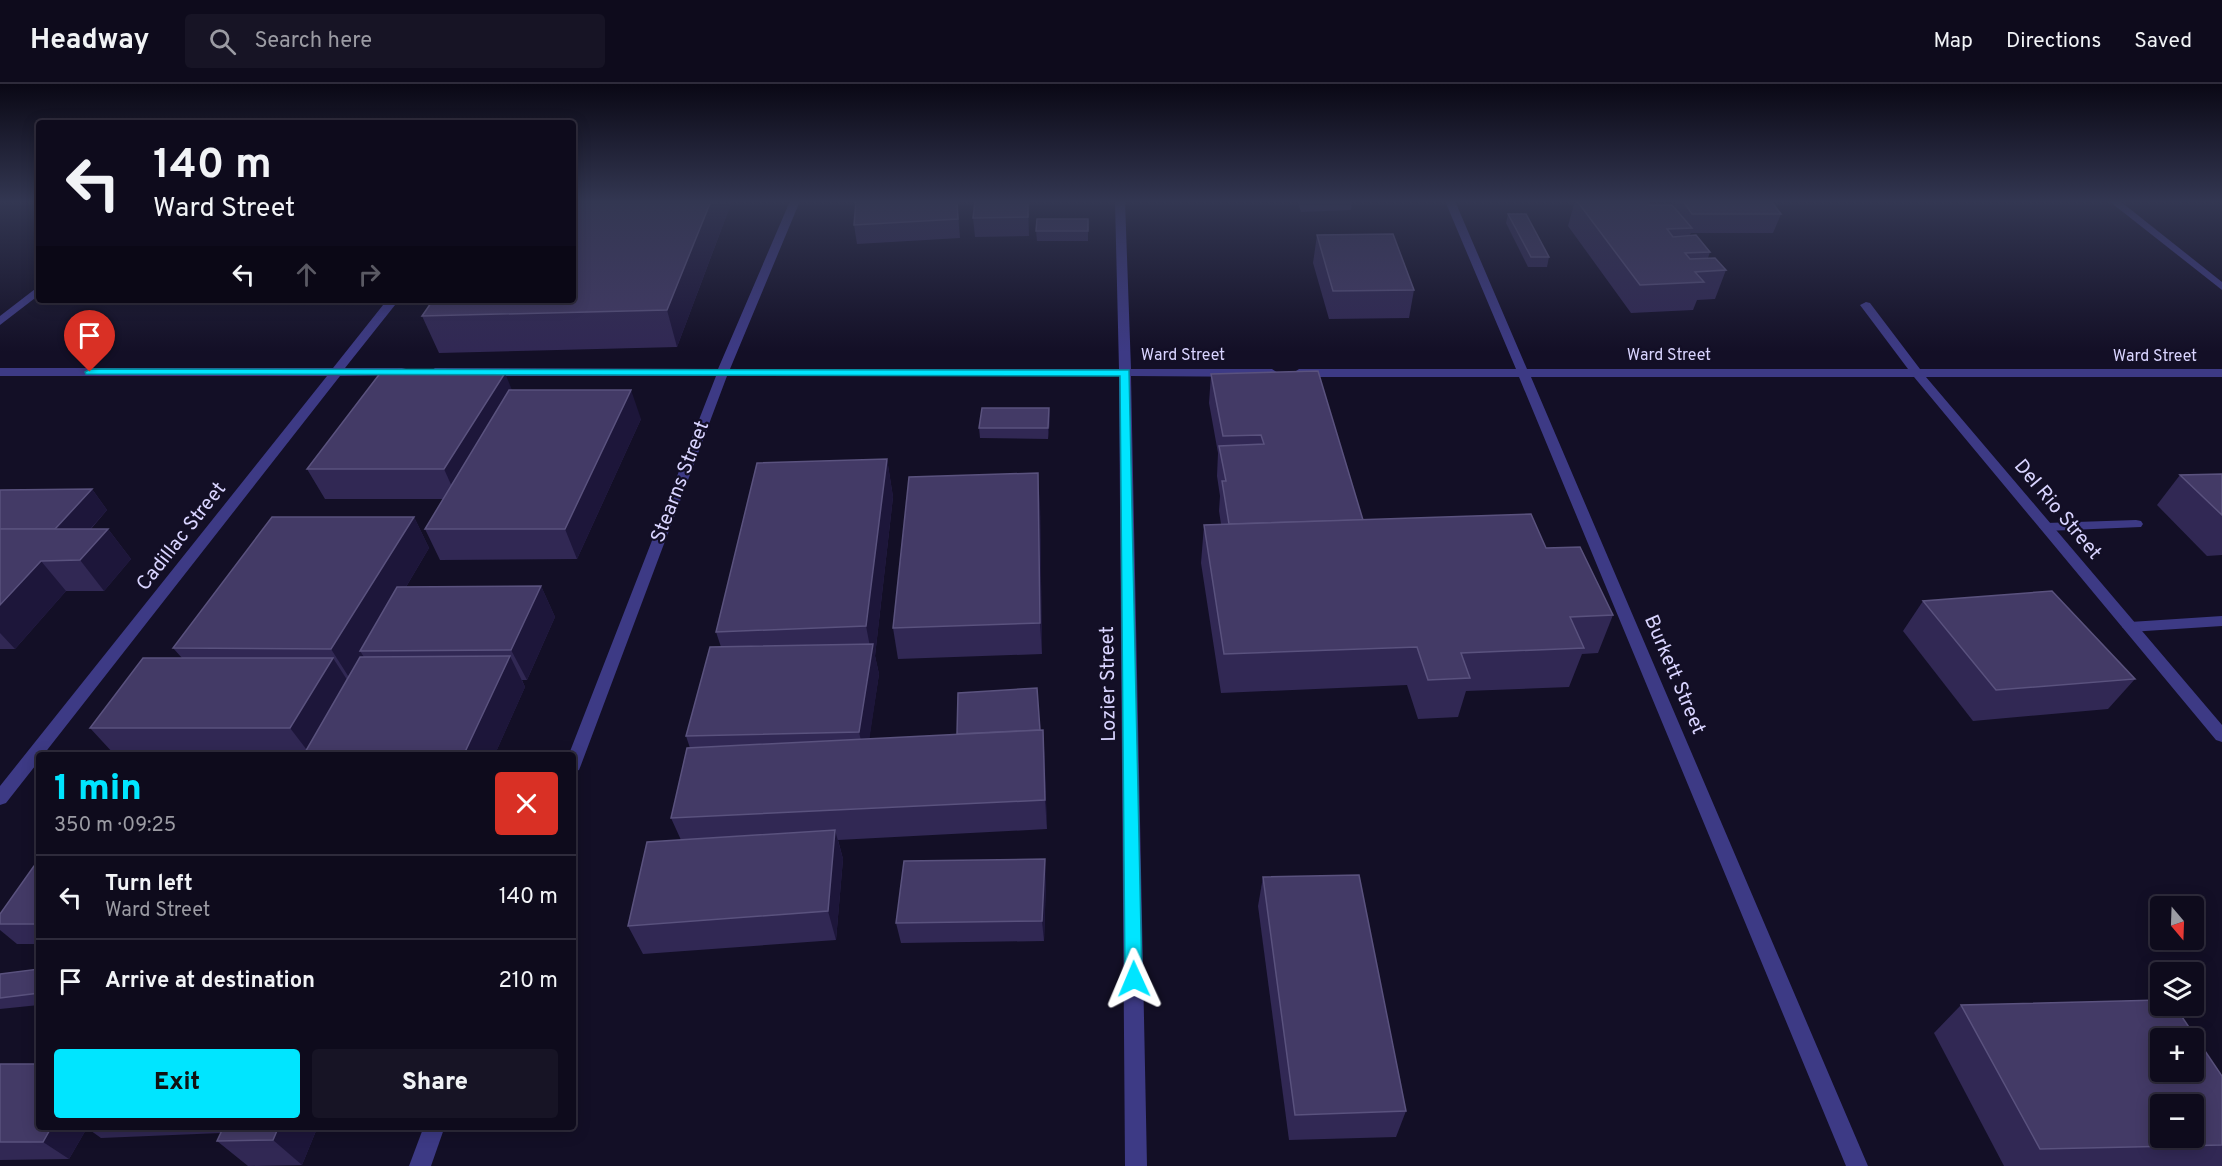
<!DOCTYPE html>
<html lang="en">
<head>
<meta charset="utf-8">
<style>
  :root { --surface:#0e0b1c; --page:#171425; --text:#f1f3f6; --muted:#9b9ba3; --line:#2e2b3b; --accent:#00e5ff }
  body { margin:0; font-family:Overpass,sans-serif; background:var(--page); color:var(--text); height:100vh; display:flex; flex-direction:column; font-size:22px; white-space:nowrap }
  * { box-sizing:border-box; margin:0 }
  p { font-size:20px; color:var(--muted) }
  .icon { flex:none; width:33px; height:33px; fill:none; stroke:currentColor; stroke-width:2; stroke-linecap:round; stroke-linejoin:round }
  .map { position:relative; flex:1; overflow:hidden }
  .sheet { position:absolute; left:36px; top:668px; width:540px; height:378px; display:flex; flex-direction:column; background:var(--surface); border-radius:6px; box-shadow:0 3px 15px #0003,0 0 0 2px var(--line) }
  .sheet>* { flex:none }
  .banner { position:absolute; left:36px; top:36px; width:540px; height:183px; border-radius:6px; box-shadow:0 3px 15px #0003,0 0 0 2px var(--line); background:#0e0b1c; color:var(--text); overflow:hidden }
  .needle { width:39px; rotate:161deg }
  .buttons { position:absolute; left:2150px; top:812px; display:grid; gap:12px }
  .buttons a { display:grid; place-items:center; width:54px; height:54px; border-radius:6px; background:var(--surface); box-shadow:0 3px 15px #0003,0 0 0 2px var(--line); font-size:30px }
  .pin { position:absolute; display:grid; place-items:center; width:51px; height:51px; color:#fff; margin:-62px -26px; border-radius:50% 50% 50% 0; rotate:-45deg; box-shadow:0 0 6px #0007 }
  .pin .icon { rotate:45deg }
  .me { position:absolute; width:66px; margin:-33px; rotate:359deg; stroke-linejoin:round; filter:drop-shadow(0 0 4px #0008) }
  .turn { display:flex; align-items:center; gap:21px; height:126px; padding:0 18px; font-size:27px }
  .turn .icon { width:78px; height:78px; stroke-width:2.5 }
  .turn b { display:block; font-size:42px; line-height:51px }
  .lanes { display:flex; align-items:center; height:57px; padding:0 18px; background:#0003; justify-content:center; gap:30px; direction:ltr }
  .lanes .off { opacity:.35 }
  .round { display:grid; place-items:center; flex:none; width:63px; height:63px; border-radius:6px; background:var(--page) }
  .head { display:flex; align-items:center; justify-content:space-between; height:102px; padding:0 18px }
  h1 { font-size:36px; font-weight:800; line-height:45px; color:var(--accent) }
  .button { display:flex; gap:12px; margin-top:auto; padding:12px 18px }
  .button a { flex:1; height:69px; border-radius:6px; background:var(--accent); color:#111; font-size:24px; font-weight:800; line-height:69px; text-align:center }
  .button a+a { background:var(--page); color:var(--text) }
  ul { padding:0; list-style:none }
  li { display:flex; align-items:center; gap:18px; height:84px; padding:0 18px; border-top:2px solid var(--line) }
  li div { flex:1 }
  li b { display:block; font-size:22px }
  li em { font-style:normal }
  header { display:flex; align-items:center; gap:36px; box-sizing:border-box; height:84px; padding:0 30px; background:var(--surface); border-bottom:2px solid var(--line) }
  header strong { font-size:28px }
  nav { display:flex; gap:33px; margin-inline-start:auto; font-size:21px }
  .search { width:420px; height:54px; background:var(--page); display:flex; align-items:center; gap:15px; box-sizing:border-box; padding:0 21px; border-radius:6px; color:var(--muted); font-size:22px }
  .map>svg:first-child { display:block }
</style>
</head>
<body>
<header>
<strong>Headway</strong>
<div class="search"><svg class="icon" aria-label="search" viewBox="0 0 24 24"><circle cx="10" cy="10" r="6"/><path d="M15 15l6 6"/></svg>Search here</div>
<nav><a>Map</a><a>Directions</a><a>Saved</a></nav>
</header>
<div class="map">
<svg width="2222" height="1082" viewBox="0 0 2222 1082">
  <rect width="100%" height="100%" fill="#130f26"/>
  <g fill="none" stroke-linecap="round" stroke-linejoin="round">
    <g fill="#3d3a85" fill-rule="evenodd">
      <polygon points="2136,436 2141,437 2143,440 2141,443 2046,447 2039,443 2046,439"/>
      <polygon points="2222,532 2222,542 2130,548 2122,543 2130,538"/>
    </g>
    <g fill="#3d3a85" fill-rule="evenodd">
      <polygon points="790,117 800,117 730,285 1119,285 1115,117 1125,117 1131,285 1272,285 1278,289 1272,293 1131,292 1147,1082 1125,1082 1119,292 727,292 581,681 579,686 573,688 573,670 569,670 716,292 435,292 429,288 435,284 718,285"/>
      <polygon points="1445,117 1455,117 1527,285 1908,285 1860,221 1866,218 1870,219 1920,285 2222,285 2222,293 1926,293 2222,641 2222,658 2216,656 1914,293 1531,293 1868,1082 1846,1082 1519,293 1299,293 1293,289 1299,285 1516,285"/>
      <polygon points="2109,117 2120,117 2222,198 2222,206"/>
      <polygon points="39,202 39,211 0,241 0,232"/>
      <polygon points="387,216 399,216 345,284 402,284 406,285 406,291 340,292 44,670 39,670 39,677 6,719 0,721 0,702 327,292 0,292 0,284 333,284"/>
      <polygon points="424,1042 445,1042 431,1082 409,1082"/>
    </g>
  </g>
  <g fill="#312854">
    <polygon points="732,117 677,263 439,269 422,232"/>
    <polygon points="957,117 960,154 857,160 854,141"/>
    <polygon points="1029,117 1029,152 975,153 973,134"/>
    <polygon points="1298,117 1352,117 1351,126 1301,128"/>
    <polygon points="1575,117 1646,117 1649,121 1674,123 1676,117 1771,117 1781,130 1773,149 1691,149 1689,152 1710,168 1708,174 1726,186 1715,215 1697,216 1693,226 1631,229 1568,142"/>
    <polygon points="1508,130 1549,173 1547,183 1528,183 1506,139"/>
    <polygon points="1088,135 1088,157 1037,157 1036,147"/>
    <polygon points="1317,151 1414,206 1409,234 1329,235 1313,179"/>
    <polygon points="1211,290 1363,435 1546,464 1613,531 1598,569 1582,570 1569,603 1466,607 1458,633 1418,635 1407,601 1221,609 1201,479 1204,441 1221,440 1219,427 1220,412 1217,392 1218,369 1209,319"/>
    <polygon points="512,306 641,335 577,475 440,476 425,445 443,415 325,415 307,385"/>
    <polygon points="1049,324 1050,335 1048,355 980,354 979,344"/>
    <polygon points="887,375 893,413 875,572 879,590 869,655 1043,646 1047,745 838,756 843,775 836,856 643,870 628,842 681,756 671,734 690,664 686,652 721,563 716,548"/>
    <polygon points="2222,390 2222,471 2207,472 2157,421 2180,391"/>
    <polygon points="92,405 107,426 91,445 108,445 131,475 104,507 66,507 15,565 0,565 0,406"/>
    <polygon points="1040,419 1042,570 898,575 893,544"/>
    <polygon points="414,433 429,464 406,503 541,502 555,533 527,596 522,596 525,603 495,670 114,670 90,644 182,574 173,564"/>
    <polygon points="1923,517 2135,595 2108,625 1973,637 1903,547"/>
    <polygon points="39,782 39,860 17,860 0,846 0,830"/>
    <polygon points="1263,793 1406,1027 1396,1053 1289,1056 1258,822"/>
    <polygon points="1046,795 1044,857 901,859 896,839"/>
    <polygon points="39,885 39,921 0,925 0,890"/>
    <polygon points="1961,921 2222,992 2222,1082 2004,1082 1934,949"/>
    <polygon points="0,980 39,1042 318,1042 302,1081 248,1082 217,1057 221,1049 101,1054 87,1044 69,1075 0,1076"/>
  </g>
  <g fill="#1d163a">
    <polygon points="711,117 732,117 677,263 667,226"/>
    <polygon points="1028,117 1029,117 1029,152 1028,133"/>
    <polygon points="505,289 517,318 458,416 444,385"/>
    <polygon points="631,306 641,335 577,475 565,445"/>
    <polygon points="1049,324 1050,335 1048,355 1048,344"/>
    <polygon points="887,375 893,413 875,572 879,590 866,678 859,648 871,568 866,542"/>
    <polygon points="1038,389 1040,419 1042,570 1040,539"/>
    <polygon points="92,405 107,426 68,470 51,449"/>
    <polygon points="414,433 429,464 368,567 360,567 364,573 350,595 331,565"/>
    <polygon points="108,445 131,475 104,507 80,476"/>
    <polygon points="41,477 66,507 15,565 0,549 0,521"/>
    <polygon points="541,502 555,533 527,596 511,566"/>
    <polygon points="510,572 525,603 495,670 464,670"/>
    <polygon points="333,574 353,605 310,670 290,644"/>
    <polygon points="1043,646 1045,676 1047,745 1045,716"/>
    <polygon points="835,746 843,775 836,856 828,827"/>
    <polygon points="1045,775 1046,795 1044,857 1042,837"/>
    <polygon points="52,1042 85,1042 87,1044 69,1075 43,1058"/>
    <polygon points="279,1042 318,1042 302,1081 273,1056"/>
  </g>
  <g fill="#433a66" stroke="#5a527e" stroke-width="1.5" fill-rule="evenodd">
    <polygon points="573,117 711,117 667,226 422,232 433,216 573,216"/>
    <polygon points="856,117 957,117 958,135 854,141"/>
    <polygon points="975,117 1028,117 1028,133 973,134"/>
    <polygon points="1577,117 1646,117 1649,121 1672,121 1692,144 1667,145 1673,153 1696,151 1710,168 1685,169 1690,175 1715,174 1726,186 1695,188 1704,198 1640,201"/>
    <polygon points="1683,117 1771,117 1781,130 1692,130"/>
    <polygon points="1508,130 1526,130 1549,173 1531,173"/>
    <polygon points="1037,135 1088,135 1088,147 1036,147"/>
    <polygon points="1393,150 1414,206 1333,207 1317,151"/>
    <polygon points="1318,287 1363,436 1229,440 1222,397 1226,397 1219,362 1264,360 1261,351 1223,352 1211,290"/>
    <polygon points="381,288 505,289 444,385 307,385"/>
    <polygon points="509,306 631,306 565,445 425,445"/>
    <polygon points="982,324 1049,324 1048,344 979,344"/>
    <polygon points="887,375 866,542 716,548 757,379"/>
    <polygon points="1038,389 1040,539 893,544 909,393"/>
    <polygon points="2222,390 2222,431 2180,391"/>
    <polygon points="92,405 55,445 0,445 0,406"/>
    <polygon points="1531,430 1546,464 1580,463 1613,531 1570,533 1584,564 1461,569 1470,594 1428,596 1417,563 1224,570 1204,441"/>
    <polygon points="272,433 414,433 331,565 173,564"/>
    <polygon points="0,445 108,445 80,476 41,477 0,521"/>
    <polygon points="541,502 511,566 360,567 397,503"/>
    <polygon points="2052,507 2135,595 1996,606 1923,517"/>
    <polygon points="873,560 859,648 686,652 710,563"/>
    <polygon points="510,572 464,670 304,670 360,573"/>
    <polygon points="143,574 333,574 290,644 90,644"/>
    <polygon points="1037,604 1040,646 957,650 958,609"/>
    <polygon points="1043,646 1045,716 671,734 687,664"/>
    <polygon points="835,746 828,827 628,842 647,758"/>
    <polygon points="1045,775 1042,837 896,839 904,777"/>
    <polygon points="34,782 39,782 39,840 0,840 0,830"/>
    <polygon points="1359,791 1406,1027 1295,1031 1263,793"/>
    <polygon points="39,885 39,909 0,914 0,890"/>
    <path d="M2160,916V921H2174L2222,992V1061L2040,1065L1961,921ZM2160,954H2193V987H2160ZM2160,1020H2193V1053H2160Z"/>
    <polygon points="0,980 39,980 39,1042 52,1042 43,1058 0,1058"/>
    <polygon points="224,1042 279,1042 273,1056 217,1057"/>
  </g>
  <linearGradient id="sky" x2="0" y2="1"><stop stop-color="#0a0815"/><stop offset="0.44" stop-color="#333752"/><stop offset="1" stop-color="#333752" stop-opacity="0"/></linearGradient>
  <rect width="2222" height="268" fill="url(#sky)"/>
  <polygon fill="#00e5ff" stroke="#0095a6" stroke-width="1.5" points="90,285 1129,286 1142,895 1140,901 1134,903 1127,901 1125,895 1120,292 86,290 85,288"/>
  <g text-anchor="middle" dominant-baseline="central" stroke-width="4.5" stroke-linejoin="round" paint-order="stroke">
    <g font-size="16" fill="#d9d4ff" stroke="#130f26">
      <text x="1183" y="272">Ward Street</text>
      <text x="1669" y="272">Ward Street</text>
      <text x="2155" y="273">Ward Street</text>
    </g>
    <g font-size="20" fill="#d9d4ff" stroke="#130f26">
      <text transform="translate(681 398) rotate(-69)">Stearns Street</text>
      <text transform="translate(2057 426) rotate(50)">Del Rio Street</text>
      <text transform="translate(182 453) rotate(-52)">Cadillac Street</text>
      <text transform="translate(1674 591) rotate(67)">Burkett Street</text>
      <text transform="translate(1109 600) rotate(-91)">Lozier Street</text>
    </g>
  </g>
</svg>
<div class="buttons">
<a><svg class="needle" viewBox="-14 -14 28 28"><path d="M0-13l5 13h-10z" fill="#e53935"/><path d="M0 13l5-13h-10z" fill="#9b9ba3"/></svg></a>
<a><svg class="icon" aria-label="layers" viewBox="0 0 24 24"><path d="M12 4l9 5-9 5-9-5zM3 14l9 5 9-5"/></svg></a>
<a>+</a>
<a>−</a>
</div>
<div class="pin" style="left:90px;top:288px;background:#d93025"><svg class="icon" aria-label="arrive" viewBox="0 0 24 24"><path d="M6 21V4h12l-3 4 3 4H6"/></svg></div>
<svg class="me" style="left:1134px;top:895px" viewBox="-20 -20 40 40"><path d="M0-17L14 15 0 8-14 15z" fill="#00e5ff" stroke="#fff" stroke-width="4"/></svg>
<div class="banner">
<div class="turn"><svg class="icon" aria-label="left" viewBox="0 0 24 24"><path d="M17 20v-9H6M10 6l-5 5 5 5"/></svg><div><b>140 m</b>Ward Street</div></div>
<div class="lanes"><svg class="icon" aria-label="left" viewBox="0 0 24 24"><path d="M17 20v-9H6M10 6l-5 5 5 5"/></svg><svg class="icon off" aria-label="ahead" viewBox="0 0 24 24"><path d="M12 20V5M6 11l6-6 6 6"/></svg><svg class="icon off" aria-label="right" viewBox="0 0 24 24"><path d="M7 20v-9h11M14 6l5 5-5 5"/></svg></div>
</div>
<section class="sheet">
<div class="head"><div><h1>1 min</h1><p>350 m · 09:25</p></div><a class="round" style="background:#d93025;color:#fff"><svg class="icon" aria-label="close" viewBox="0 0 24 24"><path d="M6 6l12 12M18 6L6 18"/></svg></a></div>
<ul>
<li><svg class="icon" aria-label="left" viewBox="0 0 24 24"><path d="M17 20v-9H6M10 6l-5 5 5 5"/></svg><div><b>Turn left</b><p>Ward Street</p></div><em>140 m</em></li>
<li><svg class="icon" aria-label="arrive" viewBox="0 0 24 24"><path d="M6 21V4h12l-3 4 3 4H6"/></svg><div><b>Arrive at destination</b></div><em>210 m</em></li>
</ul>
<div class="button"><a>Exit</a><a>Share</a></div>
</section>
</div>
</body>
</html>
